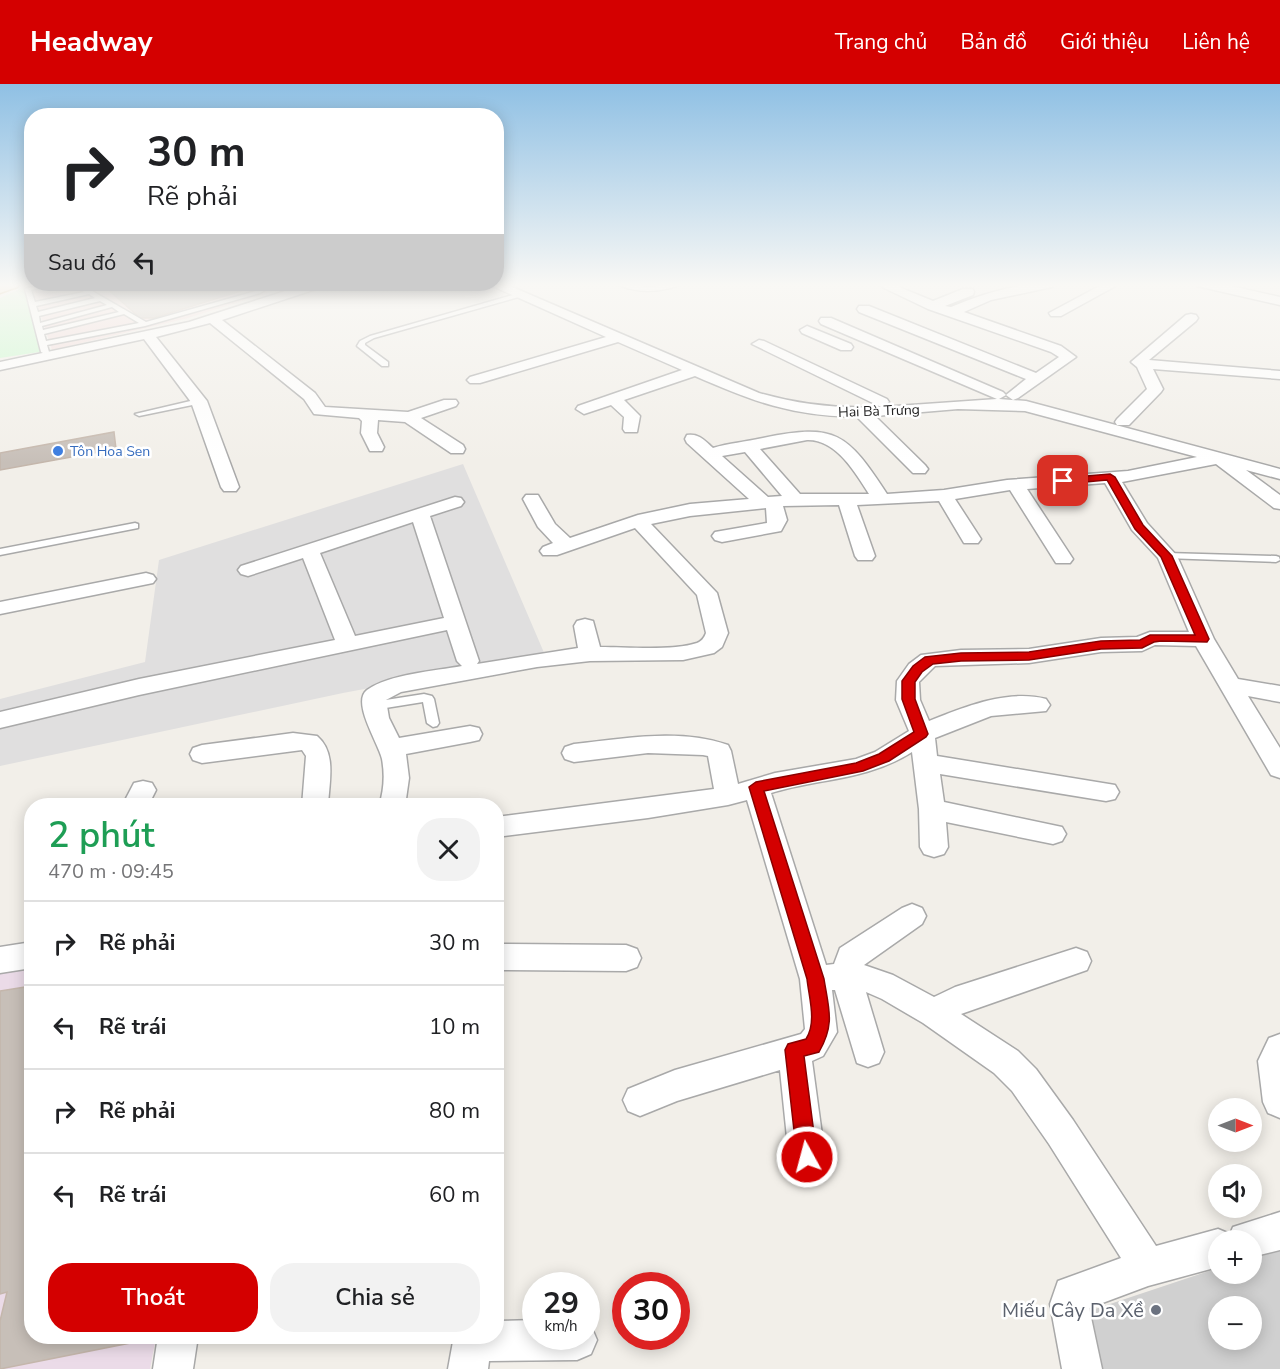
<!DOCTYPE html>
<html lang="vi">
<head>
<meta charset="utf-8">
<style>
  :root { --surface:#fff; --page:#f2f2f2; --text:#202124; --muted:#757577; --line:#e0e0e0; --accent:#d40000 }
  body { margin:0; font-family:"Nunito Sans",sans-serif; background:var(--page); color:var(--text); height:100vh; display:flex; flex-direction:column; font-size:22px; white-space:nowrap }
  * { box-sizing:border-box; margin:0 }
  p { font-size:20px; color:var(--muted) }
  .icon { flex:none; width:33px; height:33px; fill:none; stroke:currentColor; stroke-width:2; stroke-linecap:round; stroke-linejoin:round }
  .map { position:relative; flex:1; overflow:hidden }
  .panel { position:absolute; left:24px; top:714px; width:480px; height:546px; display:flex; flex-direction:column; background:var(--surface); border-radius:24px; box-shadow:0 3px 15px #0003 }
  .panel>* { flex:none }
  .banner { position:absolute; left:24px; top:24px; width:480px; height:183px; border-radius:24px; box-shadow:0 3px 15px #0003; background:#fff; color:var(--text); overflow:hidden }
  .needle { width:39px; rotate:90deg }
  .fabs { position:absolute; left:1208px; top:1014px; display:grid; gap:12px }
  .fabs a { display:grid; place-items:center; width:54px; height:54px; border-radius:50%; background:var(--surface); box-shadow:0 3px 15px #0003; font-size:30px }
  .speed { position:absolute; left:522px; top:1188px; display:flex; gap:12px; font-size:30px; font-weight:700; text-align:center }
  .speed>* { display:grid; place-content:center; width:78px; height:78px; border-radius:50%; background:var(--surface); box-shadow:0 3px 15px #0003; line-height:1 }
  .speed small { font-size:15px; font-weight:400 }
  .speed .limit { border:9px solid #d22; background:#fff; color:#111 }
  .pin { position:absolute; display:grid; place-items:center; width:51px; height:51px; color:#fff; margin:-26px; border-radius:12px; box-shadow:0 3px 9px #0006 }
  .me { position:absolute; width:66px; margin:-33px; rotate:353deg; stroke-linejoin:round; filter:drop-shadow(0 0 4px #0008) }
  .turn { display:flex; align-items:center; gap:21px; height:126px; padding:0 24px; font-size:27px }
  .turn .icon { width:78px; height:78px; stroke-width:2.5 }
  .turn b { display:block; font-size:42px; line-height:51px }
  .then { display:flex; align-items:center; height:57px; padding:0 24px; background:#0003; gap:12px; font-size:22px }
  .round { display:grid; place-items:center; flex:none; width:63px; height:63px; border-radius:24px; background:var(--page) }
  .summary { display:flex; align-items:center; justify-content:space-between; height:102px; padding:0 24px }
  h1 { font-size:36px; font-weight:600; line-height:45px; color:#1e9e55 }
  .primary-button { display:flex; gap:12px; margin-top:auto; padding:12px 24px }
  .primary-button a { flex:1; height:69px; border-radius:24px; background:var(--accent); color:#fff; font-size:24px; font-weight:600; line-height:69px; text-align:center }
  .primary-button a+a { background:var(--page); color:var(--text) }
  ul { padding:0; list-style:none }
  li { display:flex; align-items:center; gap:18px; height:84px; padding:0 24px; border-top:2px solid var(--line) }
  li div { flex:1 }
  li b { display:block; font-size:22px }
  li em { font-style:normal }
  header { display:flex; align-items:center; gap:36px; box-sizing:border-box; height:84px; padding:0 30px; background:var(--accent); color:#fff }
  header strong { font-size:28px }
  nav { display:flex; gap:33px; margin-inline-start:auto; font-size:21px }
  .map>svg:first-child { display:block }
</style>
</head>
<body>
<header>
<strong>Headway</strong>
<nav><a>Trang chủ</a><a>Bản đồ</a><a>Giới thiệu</a><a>Liên hệ</a></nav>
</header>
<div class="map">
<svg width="1280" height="1285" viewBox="0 0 1280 1285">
  <rect width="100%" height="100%" fill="#f2efe9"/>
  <polygon fill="#e0dfdf" points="463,380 545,571 343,609 0,682 0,615 145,578 159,476"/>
  <polygon fill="#f2dad9" points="42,200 284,200 283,204 188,234 52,266 31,202"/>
  <polygon fill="#ebdbe8" points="31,883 32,1252 156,1253 150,1285 0,1285 0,889"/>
  <path fill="#d0d0d0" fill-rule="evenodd" d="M1280,1163V1285H1095L1083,1229L1218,1184V1190H1251V1173ZM1218,1222H1251V1256H1218Z"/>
  <polygon fill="#c8facc" points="24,203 46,267 0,274 0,214"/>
  <g fill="#c7bfb8" stroke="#c4b6ab" stroke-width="1.5">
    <polygon points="102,200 263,200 154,234 140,234"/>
    <polygon points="114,348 116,365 0,386 0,369"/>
    <polygon points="32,902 32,1252 146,1252 145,1256 0,1285 0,1237 7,1208 0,1210 0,907"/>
  </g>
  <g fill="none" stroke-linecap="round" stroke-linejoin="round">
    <defs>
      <g id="lane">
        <path d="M615,199L649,203L683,199C664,209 634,210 615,199Z"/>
        <path d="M44,200H53L31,206L35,218L84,208L73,200H80L146,238L256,207L268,200H275L260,209L145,242L47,261L49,268L45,270L41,268L25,205ZM89,210L95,214L38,228L36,222ZM100,217L107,221L40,239L39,232ZM112,223L119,228L43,246L42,242ZM124,230L139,239L46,257L44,250Z"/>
        <polygon points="520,209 522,210 522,212 374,254 365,259 365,261 388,278 388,282 382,282 357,262 360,257 370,252"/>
        <polygon points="199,315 203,317 202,319 139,332 135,330"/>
        <polygon points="135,439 138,440 138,444 0,471 0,465"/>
        <polygon points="1167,469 1276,472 1279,473 1280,476 1276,478 1164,474 1164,470"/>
        <polygon points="424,610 432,612 434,615 439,639 437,642 433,643 427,639 423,618 373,626 367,622 373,618"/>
      </g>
      <g id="street">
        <path d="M503,199L759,309C800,321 838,325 881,323L752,260L759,256L764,257L887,315L889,318L882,323L997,315L821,240L819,237L821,234H831L1003,308L1006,311L1026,295L859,228L857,225L859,222H869L1036,289L1059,273L1051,268L928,225L882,203L886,199H903L899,203L933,217L963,205H973L974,208L973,211L945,222L951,223C984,209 1018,199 1054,199L1052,203L991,216L964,228L1061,262L1076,273L1018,314L1013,316L1006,311L999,315L1026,317L1280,385V395L1246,386L1280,411V425L1274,424L1216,380L1122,398L1147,439L1177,472L1214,555L1238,595L1280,602V618L1248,612L1280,664V694L1271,691L1196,562L1155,561L1142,567L1101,568L1029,579L935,582L919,598L920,616L929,637C964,623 1008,605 1046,615L1050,621L1046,627L991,632L935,654L937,672L1115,701L1119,708L1115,715L1106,717L940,690L944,718L1062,743L1066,750L1062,757L1053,760L946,738L948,763L944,770L934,773L924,770L920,763L919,725L912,668C866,697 820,694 771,709L826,881L834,880L840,864L902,824L912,820L922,824L926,832L922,840L864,881L893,891L934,913L955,903L1076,864L1087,868L1091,877L1087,886L961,930L1018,967L1036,985L1073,1036L1156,1162L1218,1145L1230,1150L1233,1143L1280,1128V1166L1251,1173V1156H1218V1183L1148,1202L1089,1224L1102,1285H1062L1050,1220L1058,1197L1121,1174L1049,1060L1012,1007L994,989L923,939L882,915L866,908L884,968L879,979L868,983L857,979L835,906H832L837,948L823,972L812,977L825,1073L819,1085L807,1091L795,1085L789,1073L780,986L677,1017L640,1032L628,1027L623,1016L628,1005L675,986L801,950L805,945L800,895L747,716L728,721L648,734L496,753V733L714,705L708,672L703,671L648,669L574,678L565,675L562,669L565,663L574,660C625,655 678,644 728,661L731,667L738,700L775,689L856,675L875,668L909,647L896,616L897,597L909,580L921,571L961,566L1029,565L1101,554L1137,553L1150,548H1189L1158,474L1132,446L1105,399L1027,405L1073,475L1070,479H1056L1010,406L955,415L981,455L978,459H964L939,417L857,421L875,472L872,476H858L855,472L839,421L783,422L787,436L781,447L722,458L715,456L712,452L715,448L767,439L766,424L690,432L651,440L717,509L728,549L722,563L714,569L683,576L590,577L537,583L401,608L386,616L389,634L399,654L470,642L479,644L482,650L479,656L470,658L406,670L409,694L405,722H379C384,706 385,691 382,675C379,660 351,618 367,606C389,590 435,587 462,582L457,577L447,546L139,611L0,644V628L139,595L335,556L303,474L248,492L241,490L238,486L241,482L455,413L461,414L464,418L461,422L430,432L479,577L477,580L578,564L574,542L577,537L585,535L593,537L600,563C626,563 674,567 697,559C702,557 704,554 706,549L697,511L635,444L557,471H543L540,467L543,463L553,459L538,443L523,415L526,411H538L555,440L570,454L638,431L690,420L749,415L687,359L685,355L687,351C699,349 705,357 713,364C728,359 746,358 763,354C836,339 847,349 887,410L944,406L1007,396L1128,387L1197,373L1025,327L958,325L875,332L925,381L928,385L925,389H913L857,333C791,332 755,318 695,292L624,316L640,332L637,348H625L623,345L624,333L611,321L584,330L576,325L578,322L682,286L618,258L480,299H470L467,296L470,293L606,253L488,200ZM807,356C836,355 855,388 869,410H800L760,365ZM745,368L782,412L768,413L722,372ZM413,438L444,534L355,552L320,469Z"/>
        <polygon points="1105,199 1121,199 1061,232 1051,232 1049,229"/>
        <polygon points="1195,199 1218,199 1280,213 1280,221 1197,202"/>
        <polygon points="307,200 324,200 322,203 222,236 315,309 325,323 408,328 444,316 456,316 458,319 456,322 421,334 463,361 465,365 463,369 451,369 405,338 378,336 377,349 384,363 382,367 370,367 361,349 362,337 359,334 314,330 304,315 210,239 156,253 207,317 239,403 236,407 224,407 221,403 191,318 144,255 0,286 0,278 189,238"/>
        <polygon points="1191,230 1196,231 1198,234 1196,237 1149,276 1280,287 1280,295 1153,285 1163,305 1161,308 1129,341 1117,341 1115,338 1117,335 1147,305 1137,283 1131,278 1186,231"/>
        <polygon points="807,242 851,260 853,263 851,266 841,266 802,249 800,246"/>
        <polygon points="146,489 153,491 156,495 153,499 0,530 0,518"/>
        <path d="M293,649L317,652C337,669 329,698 328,722H302L306,672L302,666L202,679L193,676L190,670L193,664L202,661Z"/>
        <polygon points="143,697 152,699 156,706 148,722 122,722 134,699"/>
        <polygon points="32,858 32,884 0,889 0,863"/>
        <polygon points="496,860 626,861 637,865 641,874 637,883 626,887 496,886"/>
        <polygon points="1280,950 1280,1034 1268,1029 1263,1018 1258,977 1269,954"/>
        <polygon points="536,1236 536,1252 586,1252 586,1240 591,1242 597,1256 591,1270 577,1276 489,1277 488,1285 448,1285 454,1252 496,1252 496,1237"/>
        <polygon points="158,1252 198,1252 193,1285 153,1285"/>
      </g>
      <polygon id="primary" points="0,199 20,199 17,203 0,209"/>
    </defs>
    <use href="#lane" stroke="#a9a9a9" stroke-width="3"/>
    <use href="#street" stroke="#a9a9a9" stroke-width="3"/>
    <use href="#primary" stroke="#a06b00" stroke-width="3"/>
    <use href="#lane" fill="#fff" fill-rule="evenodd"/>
    <use href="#street" fill="#fff" fill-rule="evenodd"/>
    <use href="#primary" fill="#fcd6a4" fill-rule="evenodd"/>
  </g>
  <linearGradient id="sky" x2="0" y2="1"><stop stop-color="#8fc0e4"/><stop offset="0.53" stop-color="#f9f8f5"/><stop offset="1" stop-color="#f9f8f5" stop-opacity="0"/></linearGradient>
  <rect width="1280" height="379" fill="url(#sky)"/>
  <path fill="#d40000" stroke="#8a0000" stroke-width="1.5" d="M1110,390L1115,393L1143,441L1172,472L1209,555L1207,558L1161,557L1154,558L1142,564L1101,565L1029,576L961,577L933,580L922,588L915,598V615L928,650L926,653L889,677L863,687L764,707L824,895C829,926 835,940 819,968L804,972L817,1073L814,1080L807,1083L800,1080L797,1073L785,966L788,960L806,955C817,938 809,914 807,895L749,703L756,698L856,679L879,670L914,648L902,615V597L913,582L925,573L961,569L1029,568L1101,557L1140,556L1150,551H1195L1161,473L1135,445L1107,396L1063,400L1058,397L1063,394Z"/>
  <circle fill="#3f7fe0" stroke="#fff" stroke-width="2" cx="58" cy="367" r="6"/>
  <circle fill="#6b7280" stroke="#fff" stroke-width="2" cx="1156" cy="1226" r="6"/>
  <g text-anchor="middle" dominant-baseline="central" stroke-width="5" stroke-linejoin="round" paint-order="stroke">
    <g font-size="14" fill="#222" stroke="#fff">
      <text transform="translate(879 327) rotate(-2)">Hai Bà Trưng</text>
    </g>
    <g font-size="14" fill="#366cbe" stroke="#fff" text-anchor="start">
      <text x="70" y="367">Tôn Hoa Sen</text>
    </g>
    <g font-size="20" fill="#5b616d" stroke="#fff" text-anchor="end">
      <text x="1144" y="1226">Miếu Cây Da Xề</text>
    </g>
  </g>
</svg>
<div class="fabs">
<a><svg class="needle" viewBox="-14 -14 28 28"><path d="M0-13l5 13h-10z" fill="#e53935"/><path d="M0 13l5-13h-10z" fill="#757577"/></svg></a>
<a><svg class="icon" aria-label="sound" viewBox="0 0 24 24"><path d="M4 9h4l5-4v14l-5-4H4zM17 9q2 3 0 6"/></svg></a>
<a>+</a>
<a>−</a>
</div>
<div class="speed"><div>29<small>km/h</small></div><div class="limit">30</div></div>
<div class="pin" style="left:1063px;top:397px;background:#d93025"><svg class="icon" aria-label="arrive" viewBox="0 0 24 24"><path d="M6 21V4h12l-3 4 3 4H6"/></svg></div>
<svg class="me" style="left:807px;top:1073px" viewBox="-20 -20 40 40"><circle r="17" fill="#d40000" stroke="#fff" stroke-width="3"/><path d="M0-11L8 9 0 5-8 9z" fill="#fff"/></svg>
<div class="banner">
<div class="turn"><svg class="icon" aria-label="right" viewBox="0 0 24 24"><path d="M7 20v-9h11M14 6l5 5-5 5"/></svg><div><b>30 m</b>Rẽ phải</div></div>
<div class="then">Sau đó<svg class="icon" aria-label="left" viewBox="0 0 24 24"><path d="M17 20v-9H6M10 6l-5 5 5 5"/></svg></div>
</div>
<section class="panel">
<div class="summary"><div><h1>2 phút</h1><p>470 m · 09:45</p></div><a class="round"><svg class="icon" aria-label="close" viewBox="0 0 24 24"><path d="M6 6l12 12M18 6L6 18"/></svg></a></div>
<ul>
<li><svg class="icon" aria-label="right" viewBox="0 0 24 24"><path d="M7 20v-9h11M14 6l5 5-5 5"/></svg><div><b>Rẽ phải</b></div><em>30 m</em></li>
<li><svg class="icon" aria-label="left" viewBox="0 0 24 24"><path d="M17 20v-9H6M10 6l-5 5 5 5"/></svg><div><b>Rẽ trái</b></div><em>10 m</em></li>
<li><svg class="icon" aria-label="right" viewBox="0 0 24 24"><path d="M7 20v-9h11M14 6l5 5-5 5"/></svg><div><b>Rẽ phải</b></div><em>80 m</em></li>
<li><svg class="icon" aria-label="left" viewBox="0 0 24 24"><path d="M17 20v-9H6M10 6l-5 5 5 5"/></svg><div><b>Rẽ trái</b></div><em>60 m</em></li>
</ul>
<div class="primary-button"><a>Thoát</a><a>Chia sẻ</a></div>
</section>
</div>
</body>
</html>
